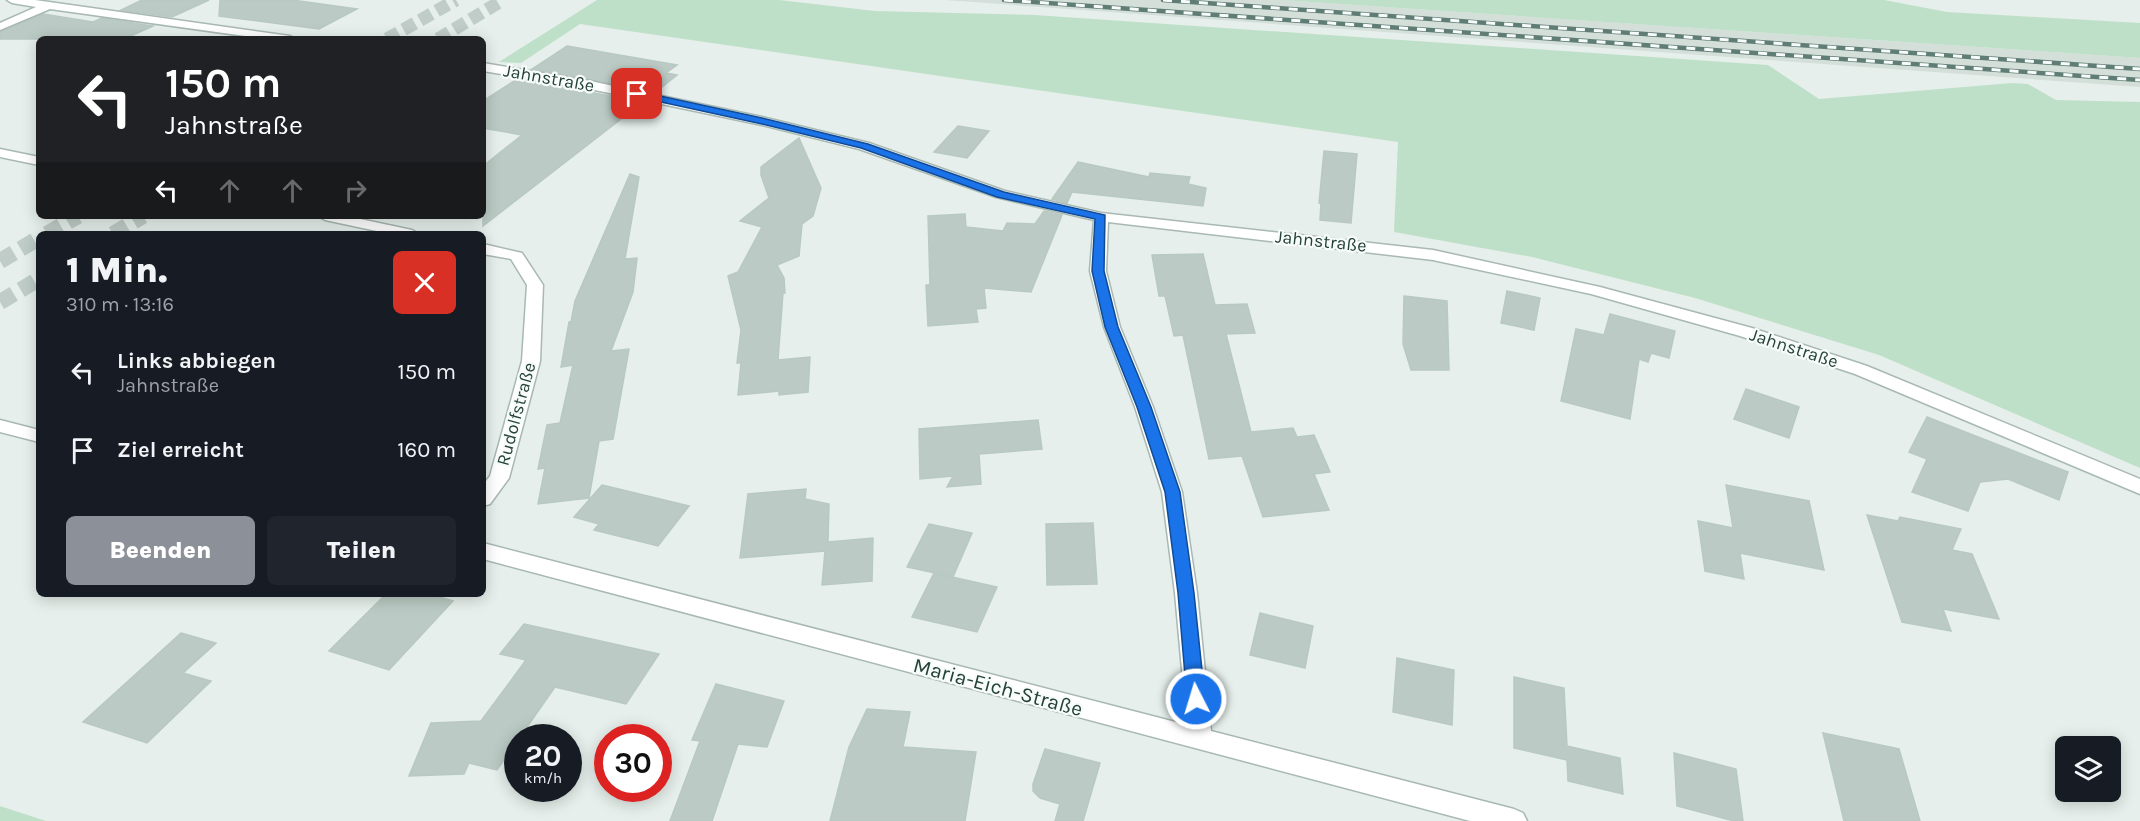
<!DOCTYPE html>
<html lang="de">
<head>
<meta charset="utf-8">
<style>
  :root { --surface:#171b24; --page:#20242c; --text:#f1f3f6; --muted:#9ea1a6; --accent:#8c9099 }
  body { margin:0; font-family:Karla,sans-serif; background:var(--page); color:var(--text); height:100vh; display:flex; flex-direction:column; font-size:22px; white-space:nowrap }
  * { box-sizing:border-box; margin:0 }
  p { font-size:20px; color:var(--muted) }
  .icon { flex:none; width:33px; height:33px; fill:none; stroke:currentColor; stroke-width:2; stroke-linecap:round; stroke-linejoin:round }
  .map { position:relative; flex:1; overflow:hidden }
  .side { position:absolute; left:36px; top:231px; width:450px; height:366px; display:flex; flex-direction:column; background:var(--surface); border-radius:9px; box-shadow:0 3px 15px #0003 }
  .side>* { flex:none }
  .hud { position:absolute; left:36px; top:36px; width:450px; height:183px; border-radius:9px; box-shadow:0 3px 15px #0003; background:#202124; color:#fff; overflow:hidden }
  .tools { position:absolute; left:2055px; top:736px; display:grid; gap:12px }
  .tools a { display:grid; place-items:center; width:66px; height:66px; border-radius:9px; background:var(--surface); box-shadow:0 3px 15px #0003; font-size:30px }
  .speed { position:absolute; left:504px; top:724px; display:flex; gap:12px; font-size:30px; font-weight:700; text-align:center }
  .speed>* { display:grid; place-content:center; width:78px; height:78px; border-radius:50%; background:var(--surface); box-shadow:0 3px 15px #0003; line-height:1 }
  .speed small { font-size:15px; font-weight:400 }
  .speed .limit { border:9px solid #d22; background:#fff; color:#111 }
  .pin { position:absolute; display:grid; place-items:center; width:51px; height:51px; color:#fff; margin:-26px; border-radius:12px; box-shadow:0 3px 9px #0006 }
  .me { position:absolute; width:66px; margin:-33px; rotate:355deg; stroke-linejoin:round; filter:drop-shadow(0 0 4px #0008) }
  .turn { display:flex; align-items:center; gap:21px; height:126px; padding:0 30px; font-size:27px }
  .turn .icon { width:78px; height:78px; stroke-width:2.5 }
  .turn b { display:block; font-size:42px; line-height:51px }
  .lanes { display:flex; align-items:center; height:57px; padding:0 30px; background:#0003; justify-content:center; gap:30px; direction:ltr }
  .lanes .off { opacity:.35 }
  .round { display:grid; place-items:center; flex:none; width:63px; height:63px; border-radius:9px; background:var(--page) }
  .headline { display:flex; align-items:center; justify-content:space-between; height:102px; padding:0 30px }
  h1 { font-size:36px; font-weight:800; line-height:45px }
  .button { display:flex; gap:12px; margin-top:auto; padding:12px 30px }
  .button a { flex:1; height:69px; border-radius:9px; background:var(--accent); color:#fff; font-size:24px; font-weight:800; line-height:69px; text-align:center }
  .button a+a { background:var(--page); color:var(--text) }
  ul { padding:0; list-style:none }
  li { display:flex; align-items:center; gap:18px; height:78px; padding:0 30px }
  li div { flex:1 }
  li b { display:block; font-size:22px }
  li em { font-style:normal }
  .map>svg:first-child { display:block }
</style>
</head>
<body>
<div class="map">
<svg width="2140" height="821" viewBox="0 0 2140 821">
  <rect width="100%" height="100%" fill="#e6efeb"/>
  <polygon fill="#d4dfda" points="945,0 1282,0 2140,58 2140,87"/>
  <g fill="#bfe0c8">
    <polygon points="597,0 779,0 875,11 1035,15 1768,65 1819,99 2012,83 2028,84 2056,100 2140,102 2140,468 1879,355 1695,298 1532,257 1394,232 1398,142 580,24 521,63 499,62"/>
    <polygon points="1281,0 1884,0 1947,12 2140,23 2140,58"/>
    <polygon points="0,806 46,821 0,821"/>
  </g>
  <g fill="#bbcac4" stroke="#b8c9c2" stroke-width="1.5">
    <polygon points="142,0 209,0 172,17 121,10"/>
    <polygon points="220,0 292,0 357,9 319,29 219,16"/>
    <polygon points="43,14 93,22 102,18 153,26 124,39 0,39 0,32"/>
    <polygon points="567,46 677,65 666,73 677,75 656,92 532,69"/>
    <polygon points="517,79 643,102 483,226 483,166 522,135 483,128 483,101"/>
    <polygon points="958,126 989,131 967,158 934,152"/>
    <polygon points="799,138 821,188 813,216 802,224 799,256 777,265 784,278 785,293 783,293 778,360 810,357 808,392 779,395 779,391 738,395 741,363 737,363 741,330 728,276 738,272 762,227 740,221 769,198 761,175 761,167"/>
    <polygon points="1324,151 1357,154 1351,223 1320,220 1321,203 1319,203"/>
    <polygon points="1078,162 1149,177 1150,173 1190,177 1188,184 1206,188 1203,206 1072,192 1067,203 1052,199"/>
    <polygon points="630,174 639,177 625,259 637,258 633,292 611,351 629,349 613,439 599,441 589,498 538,504 545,468 538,469 547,425 560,423 573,365 561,367 569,322 571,322 575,301"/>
    <polygon points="1044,211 1062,215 1031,292 984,288 986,308 976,309 978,322 928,326 926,285 930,285 928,216 965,214 966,227 1003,231 1007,223 1035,224"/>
    <polygon points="1203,254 1215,305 1247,304 1255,333 1226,334 1251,432 1293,428 1297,437 1314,435 1330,472 1314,474 1329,510 1263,517 1242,456 1209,459 1183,335 1174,336 1165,296 1159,296 1152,255"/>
    <polygon points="1507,291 1540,298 1534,330 1501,323"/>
    <polygon points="1404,296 1447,301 1449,370 1411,370 1403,344"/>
    <polygon points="1610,314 1675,331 1669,358 1651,353 1648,362 1639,359 1630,419 1561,401 1576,329 1604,335"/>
    <polygon points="1746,389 1799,407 1789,438 1734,419"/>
    <polygon points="1927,417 2068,472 2059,500 2008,479 1980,482 1968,511 1912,492 1927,459 1909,452"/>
    <polygon points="1038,420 1042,449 979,454 981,484 947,487 953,476 920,479 919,429"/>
    <polygon points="602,485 689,506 658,546 594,530 599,524 574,517"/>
    <polygon points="1726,485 1809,501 1824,570 1740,553 1744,579 1705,571 1698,521 1733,528"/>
    <polygon points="806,489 805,499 829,504 828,542 873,538 872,581 822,585 825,551 740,558 748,494"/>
    <polygon points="1867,515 1898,521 1900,517 1961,529 1952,550 1972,554 1999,619 1943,609 1951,631 1902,622"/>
    <polygon points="1093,523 1097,584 1047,585 1046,524"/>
    <polygon points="929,524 972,533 953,577 907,567"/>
    <polygon points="934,573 997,587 977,632 912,617"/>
    <polygon points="386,594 429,594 453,601 389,670 329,651"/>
    <polygon points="1260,613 1313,626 1305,668 1250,655"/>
    <polygon points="524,624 659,654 626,704 555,687 497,770 469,763 464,774 409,776 431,723 481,721 526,660 500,654"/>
    <polygon points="181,633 216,643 183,673 211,681 147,743 83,722"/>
    <polygon points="1397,658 1454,670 1452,725 1393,712"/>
    <polygon points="1514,677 1564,688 1567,746 1620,758 1623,794 1568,781 1567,760 1514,748"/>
    <polygon points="716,684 784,701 767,747 738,744 712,821 670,821 700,741 692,740"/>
    <polygon points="867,709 910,712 903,747 976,752 965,821 830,821 849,747"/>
    <polygon points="1823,733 1899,749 1920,821 1844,821"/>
    <polygon points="1045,749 1100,763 1083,821 1055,821 1060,804 1040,798 1033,791 1033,784"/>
    <polygon points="1674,753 1736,769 1743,821 1734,821 1677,806"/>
  </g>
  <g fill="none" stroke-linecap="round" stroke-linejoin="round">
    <g stroke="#bfccc8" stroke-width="13" stroke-dasharray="13 6" stroke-linecap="butt">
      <polyline points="387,39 456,0"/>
      <polyline points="438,39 503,0"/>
    </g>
    <g stroke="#bfccc8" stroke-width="16" stroke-dasharray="16 8" stroke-linecap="butt">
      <polyline points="47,234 78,216"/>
      <polyline points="113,234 143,216"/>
      <polyline points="0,261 39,238"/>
      <polyline points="0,302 39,279"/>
    </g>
    <defs>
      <g id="minor">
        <polygon points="7,0 35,0 290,36 296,39 266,39 50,9 0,30 0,23 36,7 12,3"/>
        <polygon points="483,63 590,81 762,117 869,143 1005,191 1101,213 1433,250 1600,287 1752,328 1867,366 2140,479 2140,494 1855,374 1740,336 1591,294 1433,260 1108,222 1106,271 1120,327 1153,407 1182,492 1197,593 1211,731 1514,809 1523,813 1527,821 1470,821 483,559 483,543 1187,725 1175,593 1162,492 1135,407 1104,327 1090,271 1094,220 996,197 859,149 762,125 590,89 483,71"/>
        <polygon points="0,149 39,157 39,165 0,157"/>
        <polygon points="318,216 346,216 412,230 419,234 391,234 325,220"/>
        <polygon points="483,244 522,253 543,285 540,361 509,478 490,504 483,506 483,485 490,476 522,361 527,285 511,259 483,254"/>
        <polygon points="0,420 39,430 39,442 0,432"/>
      </g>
    </defs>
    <use href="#minor" stroke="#a8b8b2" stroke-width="3"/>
    <use href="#minor" fill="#fff" fill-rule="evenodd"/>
    <defs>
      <g id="rail">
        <polyline points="1004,0 2140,80"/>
        <polyline points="1163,0 2140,69"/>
      </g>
    </defs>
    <use href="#rail" stroke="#5f7d75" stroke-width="4.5"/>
    <use href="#rail" stroke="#f7fbf9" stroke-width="3" stroke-dasharray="9" stroke-linecap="butt"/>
  </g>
  <polygon fill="#1a73e8" stroke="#114b97" stroke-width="1.5" points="637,91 762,118 868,144 1004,192 1105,215 1104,271 1118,327 1151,407 1180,492 1194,593 1205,699 1202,704 1196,706 1190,704 1187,699 1178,593 1165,492 1137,407 1105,327 1092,271 1095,219 997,197 861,148 762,124 633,96 633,92"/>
  <g text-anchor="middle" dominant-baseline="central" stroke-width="4.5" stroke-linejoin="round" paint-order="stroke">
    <g font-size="18" fill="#24423a" stroke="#f7fbf9">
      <text transform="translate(549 78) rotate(10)">Jahnstraße</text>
      <text transform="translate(1321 241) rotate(6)">Jahnstraße</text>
      <text transform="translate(1794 348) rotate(18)">Jahnstraße</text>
      <text transform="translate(516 414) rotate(-75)">Rudolfstraße</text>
    </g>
    <g font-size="21" fill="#24423a" stroke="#f7fbf9">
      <text transform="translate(998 687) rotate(15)">Maria-Eich-Straße</text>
    </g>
  </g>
</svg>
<div class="tools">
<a><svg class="icon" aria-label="layers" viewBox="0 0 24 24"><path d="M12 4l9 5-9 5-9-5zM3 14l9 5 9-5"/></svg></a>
</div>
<div class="speed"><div>20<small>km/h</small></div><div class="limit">30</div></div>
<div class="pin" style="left:637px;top:94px;background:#d93025"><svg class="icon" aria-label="arrive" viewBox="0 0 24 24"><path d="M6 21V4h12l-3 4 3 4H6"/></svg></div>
<svg class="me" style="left:1196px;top:699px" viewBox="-20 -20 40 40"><circle r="17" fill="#1a73e8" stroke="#fff" stroke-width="3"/><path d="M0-11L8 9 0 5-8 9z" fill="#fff"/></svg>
<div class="hud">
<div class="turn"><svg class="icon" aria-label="left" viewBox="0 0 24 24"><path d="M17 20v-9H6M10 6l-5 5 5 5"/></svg><div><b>150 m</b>Jahnstraße</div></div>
<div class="lanes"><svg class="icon" aria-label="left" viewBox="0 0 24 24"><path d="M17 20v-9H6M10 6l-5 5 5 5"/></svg><svg class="icon off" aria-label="ahead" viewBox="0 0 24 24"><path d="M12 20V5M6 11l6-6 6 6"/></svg><svg class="icon off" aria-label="ahead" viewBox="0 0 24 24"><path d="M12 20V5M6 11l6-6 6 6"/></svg><svg class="icon off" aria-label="right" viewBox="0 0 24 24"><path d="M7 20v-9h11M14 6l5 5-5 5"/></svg></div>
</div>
<section class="side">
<div class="headline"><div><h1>1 Min.</h1><p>310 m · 13:16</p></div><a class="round" style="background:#d93025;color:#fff"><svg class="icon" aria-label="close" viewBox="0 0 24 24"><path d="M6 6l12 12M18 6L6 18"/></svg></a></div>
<ul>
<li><svg class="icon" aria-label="left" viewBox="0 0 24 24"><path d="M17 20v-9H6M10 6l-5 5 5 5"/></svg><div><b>Links abbiegen</b><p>Jahnstraße</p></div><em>150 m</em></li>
<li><svg class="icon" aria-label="arrive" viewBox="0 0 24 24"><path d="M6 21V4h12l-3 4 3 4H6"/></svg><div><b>Ziel erreicht</b></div><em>160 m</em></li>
</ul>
<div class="button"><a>Beenden</a><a>Teilen</a></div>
</section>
</div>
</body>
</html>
